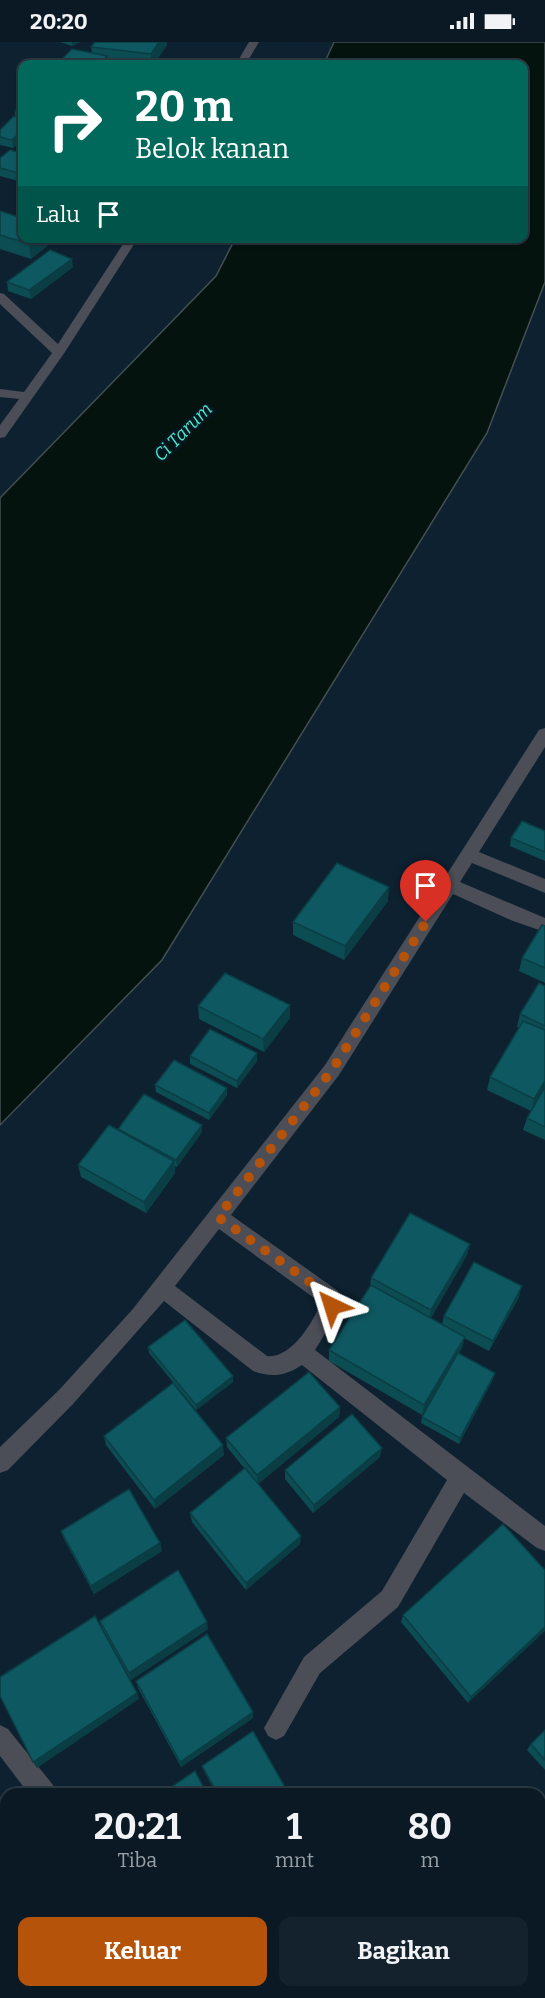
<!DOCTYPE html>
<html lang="id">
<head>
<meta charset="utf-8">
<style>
  :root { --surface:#0a1924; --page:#13222c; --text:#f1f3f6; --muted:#99a0a6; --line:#2a3841; --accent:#b45309 }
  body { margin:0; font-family:Bitter,serif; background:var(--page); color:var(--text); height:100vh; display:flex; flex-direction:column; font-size:22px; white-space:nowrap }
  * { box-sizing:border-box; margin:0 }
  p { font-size:20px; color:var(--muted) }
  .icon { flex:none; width:33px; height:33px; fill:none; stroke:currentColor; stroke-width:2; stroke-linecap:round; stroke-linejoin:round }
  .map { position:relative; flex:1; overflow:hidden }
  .panel { position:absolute; left:0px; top:1746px; width:546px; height:210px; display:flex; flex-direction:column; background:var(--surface); border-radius:18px 18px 0 0; box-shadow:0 2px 4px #0004,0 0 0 2px var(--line) }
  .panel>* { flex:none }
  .guide { position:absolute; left:18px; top:18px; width:510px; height:183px; border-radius:12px; box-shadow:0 2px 4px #0004,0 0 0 2px var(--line); background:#00695c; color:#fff; overflow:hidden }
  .pin { position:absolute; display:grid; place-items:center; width:51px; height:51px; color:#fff; margin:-62px -26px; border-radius:50% 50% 50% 0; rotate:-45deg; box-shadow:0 0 6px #0007 }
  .pin .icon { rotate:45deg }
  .me { position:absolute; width:66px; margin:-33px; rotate:319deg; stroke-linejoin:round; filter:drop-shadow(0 0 4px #0008) }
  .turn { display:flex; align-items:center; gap:21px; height:126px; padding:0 18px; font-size:27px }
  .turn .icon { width:78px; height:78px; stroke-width:2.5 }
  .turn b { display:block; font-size:42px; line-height:51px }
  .then { display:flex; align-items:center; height:57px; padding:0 18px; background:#0003; gap:12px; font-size:22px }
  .eta { display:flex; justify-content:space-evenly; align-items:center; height:102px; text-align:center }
  .eta b { font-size:36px; font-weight:700; line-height:42px }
  .cta { display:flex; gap:12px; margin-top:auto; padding:12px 18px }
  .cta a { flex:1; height:69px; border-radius:12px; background:var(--accent); color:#fff; font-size:24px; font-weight:700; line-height:69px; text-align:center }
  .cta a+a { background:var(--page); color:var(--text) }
  .status { display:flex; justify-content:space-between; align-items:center; height:42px; padding:0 30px; background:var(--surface); direction:ltr }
  .status svg { height:16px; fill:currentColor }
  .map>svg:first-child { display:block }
</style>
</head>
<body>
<div class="status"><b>20:20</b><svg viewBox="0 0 49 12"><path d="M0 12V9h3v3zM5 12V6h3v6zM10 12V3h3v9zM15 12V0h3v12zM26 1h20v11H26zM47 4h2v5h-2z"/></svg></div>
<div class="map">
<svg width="545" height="1956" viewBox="0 0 545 1956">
  <rect width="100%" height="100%" fill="#0d2130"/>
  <polygon fill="#05130f" stroke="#435051" stroke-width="1.5" points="334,0 545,0 545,240 487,391 162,918 0,1083 0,456 216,234 235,197 524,196 524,22 324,22"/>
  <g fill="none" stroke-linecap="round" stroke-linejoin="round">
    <g fill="#4b4d57" fill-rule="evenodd">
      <polygon points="249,0 259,0 246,22 236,22"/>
      <polygon points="127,196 138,196 65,310 5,395 0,396 0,383 19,357 0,355 0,347 24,350 52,311 0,262 0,251 4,252 58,302"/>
      <path d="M545,686V705L479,810L545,837V851L472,821L460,840L545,876V890L513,879L453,852L339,1033L231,1173L338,1249L342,1264L315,1308L545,1484V1509L537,1506L464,1451L398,1565L320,1631L284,1694L276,1698L268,1694L264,1686L304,1615L382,1549L447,1438L302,1323C285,1334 272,1336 253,1329L164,1259L73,1362L8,1428L0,1431V1405L59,1348L132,1268L325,1023L539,688ZM219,1187L321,1261C313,1280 291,1317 267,1314L175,1244Z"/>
      <polygon points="0,1683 8,1687 53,1743 56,1752 29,1752 0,1714"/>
      <polygon points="6,1838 6,1865 0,1868 0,1841"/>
    </g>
  </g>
  <g fill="#0c4c53">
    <polygon points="60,0 80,0 72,4"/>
    <polygon points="95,0 167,0 167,3 154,22 122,22 108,21 92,11 91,5"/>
    <polygon points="22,61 22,97 13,106 0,103 0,88 15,74 15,69"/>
    <polygon points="22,111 22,140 0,134 0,116"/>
    <polygon points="22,160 22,172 20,171 19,163"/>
    <polygon points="0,169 53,199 31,217 0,207"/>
    <polygon points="73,225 31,257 8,249 7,240"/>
    <polygon points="545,789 545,819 510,804 511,796"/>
    <polygon points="388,859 344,918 293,893 293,880"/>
    <polygon points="545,884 545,941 519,929 522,916"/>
    <polygon points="545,944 545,1098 523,1088 527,1076 531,1069 487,1048 490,1035 519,986 517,985 520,972"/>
    <polygon points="198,964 290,976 264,1010 199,977"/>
    <polygon points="257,1011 257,1019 237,1046 190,1022 190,1014"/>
    <polygon points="155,1043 227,1053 209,1078 156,1050"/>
    <polygon points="202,1083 202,1090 177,1125 175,1124 175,1131 146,1171 81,1135 78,1123 118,1088 118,1087"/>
    <polygon points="470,1202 467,1213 431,1276 442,1282 444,1274 519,1255 489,1309 464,1296 462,1306 458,1311 495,1331 493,1337 459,1402 421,1381 422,1375 442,1339 422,1373 329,1319 329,1308 370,1244 371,1236"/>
    <polygon points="148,1305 233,1334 233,1340 196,1368 149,1311"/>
    <polygon points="340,1365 339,1375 258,1442 300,1502 246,1548 192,1480 190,1471 244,1426 227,1405 226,1396"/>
    <polygon points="104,1394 224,1413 155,1467 106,1403"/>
    <polygon points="380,1415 313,1471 285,1437 285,1428"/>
    <polygon points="61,1489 160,1501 162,1509 94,1552 64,1497"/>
    <polygon points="545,1528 468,1661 401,1580 403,1573"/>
    <polygon points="100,1579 208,1587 131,1638 102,1586"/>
    <polygon points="136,1639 253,1670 253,1676 181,1725 138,1646"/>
    <polygon points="545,1688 545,1728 527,1708 531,1702"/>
    <polygon points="202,1724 289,1752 216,1752 204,1729"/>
  </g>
  <g fill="#0a3e44">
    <polygon points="72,0 80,0 72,4"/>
    <polygon points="159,0 167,0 167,3 154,22 152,22 151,12"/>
    <polygon points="107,14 108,22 99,22"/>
    <polygon points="22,88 22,97 13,106 12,98"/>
    <polygon points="36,196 52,196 53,199 31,217 29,202"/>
    <polygon points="72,217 73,225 31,257 29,248"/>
    <polygon points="389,845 388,859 344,918 345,904"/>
    <polygon points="290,963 290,976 264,1010 263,997"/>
    <polygon points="257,1011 257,1019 237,1046 237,1039"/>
    <polygon points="545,1039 545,1045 531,1069 534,1057"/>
    <polygon points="227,1046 227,1053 209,1078 209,1071"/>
    <polygon points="202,1083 202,1090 177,1125 176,1118"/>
    <polygon points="174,1119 175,1131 146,1171 144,1160"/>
    <polygon points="470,1202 467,1213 429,1279 431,1268"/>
    <polygon points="522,1244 519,1255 489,1309 493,1299"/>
    <polygon points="465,1295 462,1306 422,1373 424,1363"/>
    <polygon points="495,1331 493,1337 459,1402 460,1396"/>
    <polygon points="233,1334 233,1340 196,1368 196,1363"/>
    <polygon points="340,1365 339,1375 258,1442 257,1433"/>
    <polygon points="223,1403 224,1413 155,1467 154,1458"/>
    <polygon points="382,1406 380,1415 313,1471 314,1463"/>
    <polygon points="301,1494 300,1502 246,1548 246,1541"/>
    <polygon points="160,1501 162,1509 94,1552 91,1544"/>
    <polygon points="207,1580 208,1587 131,1638 129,1631"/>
    <polygon points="545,1585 545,1589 468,1661 471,1655"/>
    <polygon points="137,1651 139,1657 37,1726 33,1720"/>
    <polygon points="253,1670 253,1676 181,1725 180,1720"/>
    <polygon points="73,1950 76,1950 79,1956 76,1956"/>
    <polygon points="192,1950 196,1950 187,1956 184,1956"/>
  </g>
  <g fill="#0e5861" stroke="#0a3e44" stroke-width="1.5">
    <polygon points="95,0 159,0 151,12 91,5"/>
    <polygon points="72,7 107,14 99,22 57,22"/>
    <polygon points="22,61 22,71 15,69"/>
    <polygon points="14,74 22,76 22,88 12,98 0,95 0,88"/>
    <polygon points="10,108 22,111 22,132 0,126 0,116"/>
    <polygon points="0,169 22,176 22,196 36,196 29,202 0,193"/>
    <polygon points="50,208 72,217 29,248 7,240"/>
    <polygon points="522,779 545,789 545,810 511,796"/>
    <polygon points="337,821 389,845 345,904 293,880"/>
    <polygon points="542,883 545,884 545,926 522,916"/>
    <polygon points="225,931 290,963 263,997 198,964"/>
    <polygon points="539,941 545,944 545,984 520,972"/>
    <polygon points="523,979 545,988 545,1039 534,1057 490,1035"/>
    <polygon points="210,987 257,1011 237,1039 190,1014"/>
    <polygon points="174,1018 227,1046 209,1071 155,1043"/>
    <polygon points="545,1045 545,1085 527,1076"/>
    <polygon points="144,1052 202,1083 176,1118 118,1087"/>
    <polygon points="109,1083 174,1119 144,1160 78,1123"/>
    <polygon points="410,1171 470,1202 431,1268 371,1236"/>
    <polygon points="474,1220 522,1244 493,1299 444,1274"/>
    <polygon points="371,1243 465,1295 424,1363 329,1308"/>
    <polygon points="185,1278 233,1334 196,1363 148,1305"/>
    <polygon points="458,1311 495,1331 460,1396 422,1375"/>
    <polygon points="309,1330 340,1365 257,1433 226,1396"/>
    <polygon points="173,1341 223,1403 154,1458 104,1394"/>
    <polygon points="352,1372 382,1406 314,1463 285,1428"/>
    <polygon points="245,1426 301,1494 246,1541 190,1471"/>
    <polygon points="129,1447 160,1501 91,1544 61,1489"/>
    <polygon points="503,1482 545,1528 545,1585 471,1655 403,1573"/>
    <polygon points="178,1528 207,1580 129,1631 100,1579"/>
    <polygon points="95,1574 137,1651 33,1720 0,1654 0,1635"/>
    <polygon points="207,1592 253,1670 180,1720 136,1639"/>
    <polygon points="545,1688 545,1718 531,1702"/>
    <polygon points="253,1689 289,1752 218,1752 202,1724"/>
    <polygon points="195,1729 207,1752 161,1752"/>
    <polygon points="6,1906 6,1950 73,1950 76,1956 0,1956 0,1910"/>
    <polygon points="152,1950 192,1950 184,1956 155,1956"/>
  </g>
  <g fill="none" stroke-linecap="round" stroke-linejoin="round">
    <polyline stroke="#b45309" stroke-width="10" stroke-dasharray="0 18" points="332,1264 333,1259 328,1253 218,1175 332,1028 426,880"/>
  </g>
  <g text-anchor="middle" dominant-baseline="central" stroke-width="4.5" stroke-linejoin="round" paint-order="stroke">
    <g font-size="18" font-style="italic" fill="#4cebc4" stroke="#041826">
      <text transform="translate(183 390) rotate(-45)">Ci Tarum</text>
    </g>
  </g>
</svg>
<div class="pin" style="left:426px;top:880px;background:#d93025"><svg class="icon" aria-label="arrive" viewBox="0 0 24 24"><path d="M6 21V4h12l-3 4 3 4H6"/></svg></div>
<svg class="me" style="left:332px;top:1264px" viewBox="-20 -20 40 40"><path d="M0-17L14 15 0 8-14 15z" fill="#b45309" stroke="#fff" stroke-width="4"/></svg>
<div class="guide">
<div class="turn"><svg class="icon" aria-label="right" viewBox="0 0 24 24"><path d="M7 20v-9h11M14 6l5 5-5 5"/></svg><div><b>20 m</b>Belok kanan</div></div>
<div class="then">Lalu<svg class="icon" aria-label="arrive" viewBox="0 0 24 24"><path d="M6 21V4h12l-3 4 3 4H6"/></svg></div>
</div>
<section class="panel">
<div class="eta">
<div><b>20:21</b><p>Tiba</p></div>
<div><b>1</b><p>mnt</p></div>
<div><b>80</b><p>m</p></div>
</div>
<div class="cta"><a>Keluar</a><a>Bagikan</a></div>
</section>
</div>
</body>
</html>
